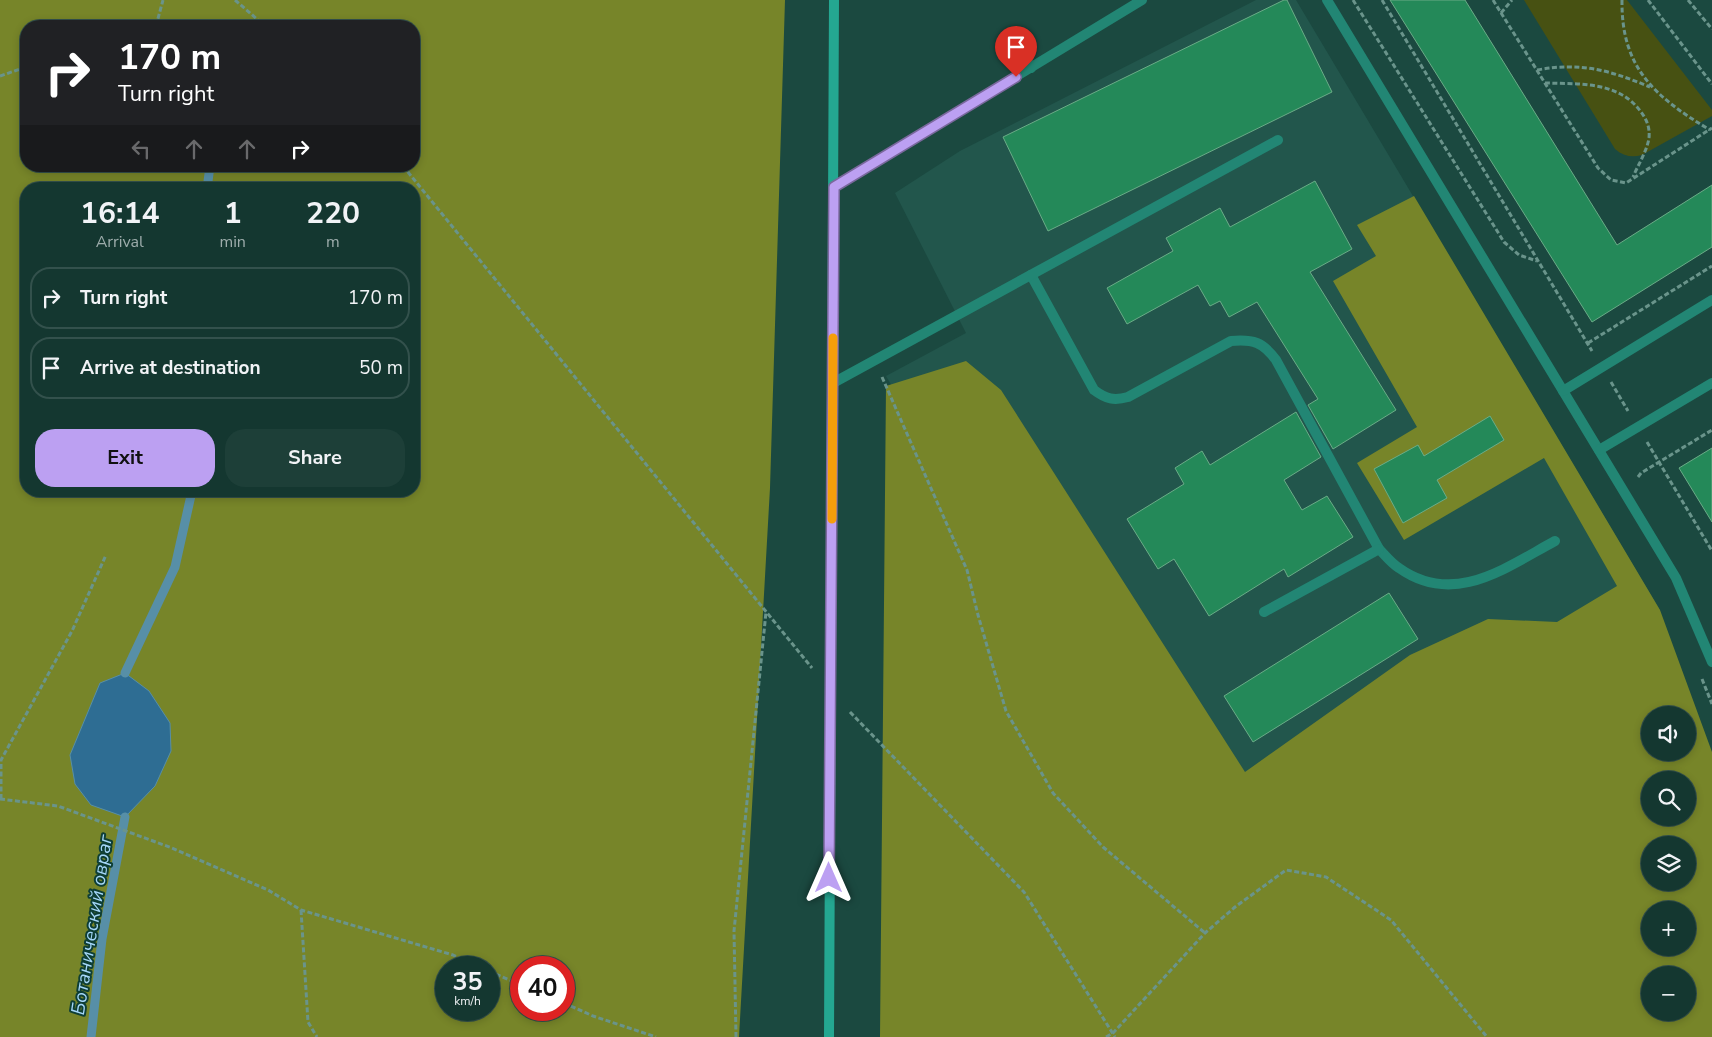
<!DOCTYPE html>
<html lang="en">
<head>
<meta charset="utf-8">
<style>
  :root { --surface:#143730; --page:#1d3f38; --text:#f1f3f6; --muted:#9dacab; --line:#33514c; --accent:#bca0f2 }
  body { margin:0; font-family:"Nunito Sans",sans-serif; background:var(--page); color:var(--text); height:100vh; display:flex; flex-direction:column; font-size:19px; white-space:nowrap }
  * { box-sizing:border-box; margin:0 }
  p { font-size:16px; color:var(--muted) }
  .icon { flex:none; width:28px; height:28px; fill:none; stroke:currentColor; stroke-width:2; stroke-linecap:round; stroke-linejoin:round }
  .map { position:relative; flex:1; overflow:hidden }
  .sheet { position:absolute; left:20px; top:182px; width:400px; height:315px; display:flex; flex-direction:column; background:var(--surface); border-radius:20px; box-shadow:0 2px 8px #0003,0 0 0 1px var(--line) }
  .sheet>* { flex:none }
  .banner { position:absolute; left:20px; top:20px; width:400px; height:152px; border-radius:20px; box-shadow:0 2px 8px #0003,0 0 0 1px var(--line); background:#202124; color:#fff; overflow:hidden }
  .controls { position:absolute; left:1641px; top:706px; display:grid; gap:10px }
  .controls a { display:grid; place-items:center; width:55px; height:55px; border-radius:50%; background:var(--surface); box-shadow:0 2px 8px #0003,0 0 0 1px var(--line); font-size:25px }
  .speed { position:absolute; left:435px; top:956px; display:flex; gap:10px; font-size:25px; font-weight:700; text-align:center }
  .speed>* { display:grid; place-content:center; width:65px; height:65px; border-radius:50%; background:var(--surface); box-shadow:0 2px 8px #0003,0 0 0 1px var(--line); line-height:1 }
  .speed small { font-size:12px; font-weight:400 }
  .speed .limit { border:8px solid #d22; background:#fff; color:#111 }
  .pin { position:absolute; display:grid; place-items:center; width:42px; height:42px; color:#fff; margin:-51px -21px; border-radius:50% 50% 50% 0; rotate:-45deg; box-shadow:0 0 5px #0007 }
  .pin .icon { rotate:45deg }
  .me { position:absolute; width:55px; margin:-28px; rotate:0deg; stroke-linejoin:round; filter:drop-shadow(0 0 4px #0008) }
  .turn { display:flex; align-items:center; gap:18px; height:105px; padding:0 15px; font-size:22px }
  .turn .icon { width:65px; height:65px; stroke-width:2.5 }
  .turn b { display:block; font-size:35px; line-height:42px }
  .lanes { display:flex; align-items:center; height:48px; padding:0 15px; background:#0003; justify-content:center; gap:25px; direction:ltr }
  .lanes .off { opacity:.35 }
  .eta { display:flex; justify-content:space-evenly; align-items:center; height:85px; text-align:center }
  .eta b { font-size:30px; font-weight:700; line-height:35px }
  .primary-button { display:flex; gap:10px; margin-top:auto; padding:10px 15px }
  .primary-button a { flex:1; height:58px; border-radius:20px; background:var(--accent); color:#111; font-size:20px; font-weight:700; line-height:58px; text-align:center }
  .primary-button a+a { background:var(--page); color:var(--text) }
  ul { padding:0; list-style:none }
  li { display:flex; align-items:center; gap:15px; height:62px; margin:0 10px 8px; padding:0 5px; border:2px solid var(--line); border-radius:20px }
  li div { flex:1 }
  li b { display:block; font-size:19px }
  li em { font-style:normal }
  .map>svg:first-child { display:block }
</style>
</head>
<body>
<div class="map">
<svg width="1712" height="1037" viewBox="0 0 1712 1037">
  <rect width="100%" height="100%" fill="#1b4940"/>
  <polygon fill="#22564c" points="1256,0 1296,0 1660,610 1193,838 946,478 886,376 966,333 895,193 960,151"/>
  <path fill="#475112" d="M1524,0H1627L1712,110V116L1642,155C1632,158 1623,156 1615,149Z"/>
  <g fill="#778529" fill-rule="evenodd">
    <path d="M0,0H785L770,488L739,1037H0ZM26,26H414V166H26ZM26,189H414V491H26ZM446,968H489V1010H446ZM521,968H564V1010H521Z"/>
    <path d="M1414,196L1660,610L1712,752V1037H880L886,386L966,361L1001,390L1245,772L1410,655L1488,619L1557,622L1617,586L1544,458L1404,540L1357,463L1417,427L1333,281L1376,256L1357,225ZM1650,715H1688V752H1650ZM1650,780H1688V818H1650ZM1650,845H1688V882H1650ZM1650,910H1688V948H1650ZM1650,975H1688V1012H1650Z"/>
  </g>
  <polygon fill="#2e6d93" stroke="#578fa7" points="125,673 149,691 170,723 171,751 155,786 125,817 91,805 75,784 70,755 100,683"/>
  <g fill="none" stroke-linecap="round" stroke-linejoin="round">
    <g stroke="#578fa7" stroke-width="9">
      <polyline points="207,189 210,166"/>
      <polyline points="125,673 175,567 192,491"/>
      <polyline points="91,1037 102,939 125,817"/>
    </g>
  </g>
  <g fill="#248959" stroke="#6aac87">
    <polygon points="1284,0 1287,0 1332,92 1048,231 1003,137"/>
    <polygon points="1390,0 1465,0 1617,245 1712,185 1712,247 1592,322"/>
    <polygon points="1315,181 1352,249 1310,272 1396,410 1333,449 1308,405 1318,399 1257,302 1229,317 1220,301 1210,306 1198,285 1127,324 1107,288 1173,251 1166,238 1220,208 1230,227"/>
    <polygon points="1296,412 1321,457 1284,480 1302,510 1327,496 1353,537 1288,577 1284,569 1209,616 1174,559 1158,569 1127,519 1184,484 1175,468 1202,451 1210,465"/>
    <polygon points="1490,416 1504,440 1437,480 1447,498 1403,523 1374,469 1418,445 1424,456"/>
    <polygon points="1712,448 1712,522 1679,468"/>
    <polygon points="1389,593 1418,639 1253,742 1224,696"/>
  </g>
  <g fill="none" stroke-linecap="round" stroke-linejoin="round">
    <g stroke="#6a948b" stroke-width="3" stroke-dasharray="5 2.5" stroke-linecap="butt">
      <polyline points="235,0 265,26"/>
      <polyline points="1353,0 1504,242 1519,255 1537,261"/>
      <polyline points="1382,0 1592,351"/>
      <polyline points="1493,0 1598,168 1611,180 1626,183 1712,128"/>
      <path d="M1622,0C1621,68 1655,97 1710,130"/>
      <polyline points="1648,0 1712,84"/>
      <polyline points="1688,0 1712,29"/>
      <polyline points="1501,13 1512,0"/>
      <polyline points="156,26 163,0"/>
      <path d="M1537,70C1581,62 1609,70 1650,87"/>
      <polyline points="0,76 26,67"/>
      <path d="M1545,83C1579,84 1619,81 1641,112C1647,120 1650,128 1649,138C1647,151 1638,165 1633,177"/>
      <polyline points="403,166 812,668"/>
      <polyline points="1588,343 1712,266"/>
      <polyline points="882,377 967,570 978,615 1006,711 1053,793 1103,847 1205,933"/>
      <polyline points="1611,382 1628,411"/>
      <polyline points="1647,442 1712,551"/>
      <polyline points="1638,477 1641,473 1712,430"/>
      <polyline points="1702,679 1712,704"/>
      <polyline points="850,712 1024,892 1115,1037"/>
      <polyline points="0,799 58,806 172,848 268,890 301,910 453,955 481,968"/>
      <polyline points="1,799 1,760 72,631 106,555"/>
      <polyline points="301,910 308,1022 317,1037"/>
      <polyline points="489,971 521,985"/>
      <polyline points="564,1003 593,1016 656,1037"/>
      <polyline points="736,1037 734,931 766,612"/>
      <polyline points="1106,1037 1113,1033 1205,933 1235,907 1286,870 1326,877 1391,920 1487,1037"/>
    </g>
    <g stroke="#228674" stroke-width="10">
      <polyline points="1327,0 1676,578 1712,662"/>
      <polyline points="1018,44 1031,68"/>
      <polyline points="834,187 1142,0"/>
      <path d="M1031,275L1094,390C1106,399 1114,401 1128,397L1231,341C1253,339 1263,342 1276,360L1379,549C1385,555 1391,563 1399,568C1454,607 1505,568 1555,541"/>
      <polyline points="833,383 1278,140"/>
      <polyline points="1563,391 1712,300"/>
      <polyline points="1599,450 1712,383"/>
      <polyline points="1264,612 1379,549"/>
    </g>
    <polyline stroke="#24a791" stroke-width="10" points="829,1037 834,0"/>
  </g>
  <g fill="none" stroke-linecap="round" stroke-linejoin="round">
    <defs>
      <polyline id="route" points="829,878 834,187 1016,77"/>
    </defs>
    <use href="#route" stroke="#7a689d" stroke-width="12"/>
    <use href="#route" stroke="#bca0f2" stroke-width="9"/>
    <polyline stroke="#f59e0b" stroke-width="9" points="832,519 833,338"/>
  </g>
  <g text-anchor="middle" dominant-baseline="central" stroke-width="4" stroke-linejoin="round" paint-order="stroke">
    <g font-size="19" font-style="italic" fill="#a4d6f8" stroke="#0e3e35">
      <text transform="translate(92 925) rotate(-81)">Ботанический овраг</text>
    </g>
  </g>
</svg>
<div class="controls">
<a><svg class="icon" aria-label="sound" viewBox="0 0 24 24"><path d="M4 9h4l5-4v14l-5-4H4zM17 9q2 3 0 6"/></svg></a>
<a><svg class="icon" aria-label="search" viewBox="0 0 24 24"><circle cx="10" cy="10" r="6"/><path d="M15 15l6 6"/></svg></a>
<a><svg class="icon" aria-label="layers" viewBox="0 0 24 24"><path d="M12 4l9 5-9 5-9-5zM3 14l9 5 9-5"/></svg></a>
<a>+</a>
<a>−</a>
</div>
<div class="speed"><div>35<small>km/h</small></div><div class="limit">40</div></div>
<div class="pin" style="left:1016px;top:77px;background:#d93025"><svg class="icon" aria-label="arrive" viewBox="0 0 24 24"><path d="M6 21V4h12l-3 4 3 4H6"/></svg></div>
<svg class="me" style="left:829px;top:878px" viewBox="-20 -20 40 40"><path d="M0-17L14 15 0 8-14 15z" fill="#bca0f2" stroke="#fff" stroke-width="4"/></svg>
<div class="banner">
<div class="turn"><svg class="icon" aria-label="right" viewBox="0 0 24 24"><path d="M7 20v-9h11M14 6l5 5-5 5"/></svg><div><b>170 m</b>Turn right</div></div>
<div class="lanes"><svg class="icon off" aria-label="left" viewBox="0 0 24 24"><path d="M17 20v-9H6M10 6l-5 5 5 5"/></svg><svg class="icon off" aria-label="ahead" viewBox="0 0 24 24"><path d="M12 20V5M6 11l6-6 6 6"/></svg><svg class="icon off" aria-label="ahead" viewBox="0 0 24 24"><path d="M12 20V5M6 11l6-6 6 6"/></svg><svg class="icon" aria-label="right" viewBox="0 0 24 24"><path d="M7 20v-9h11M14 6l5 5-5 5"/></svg></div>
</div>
<section class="sheet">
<div class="eta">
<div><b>16:14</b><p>Arrival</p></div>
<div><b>1</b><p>min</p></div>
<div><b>220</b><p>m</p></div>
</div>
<ul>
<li><svg class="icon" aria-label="right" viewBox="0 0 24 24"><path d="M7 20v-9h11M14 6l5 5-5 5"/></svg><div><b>Turn right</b></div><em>170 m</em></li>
<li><svg class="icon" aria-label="arrive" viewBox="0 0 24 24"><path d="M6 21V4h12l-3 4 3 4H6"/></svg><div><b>Arrive at destination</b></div><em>50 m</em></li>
</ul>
<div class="primary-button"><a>Exit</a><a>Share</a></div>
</section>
</div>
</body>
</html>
